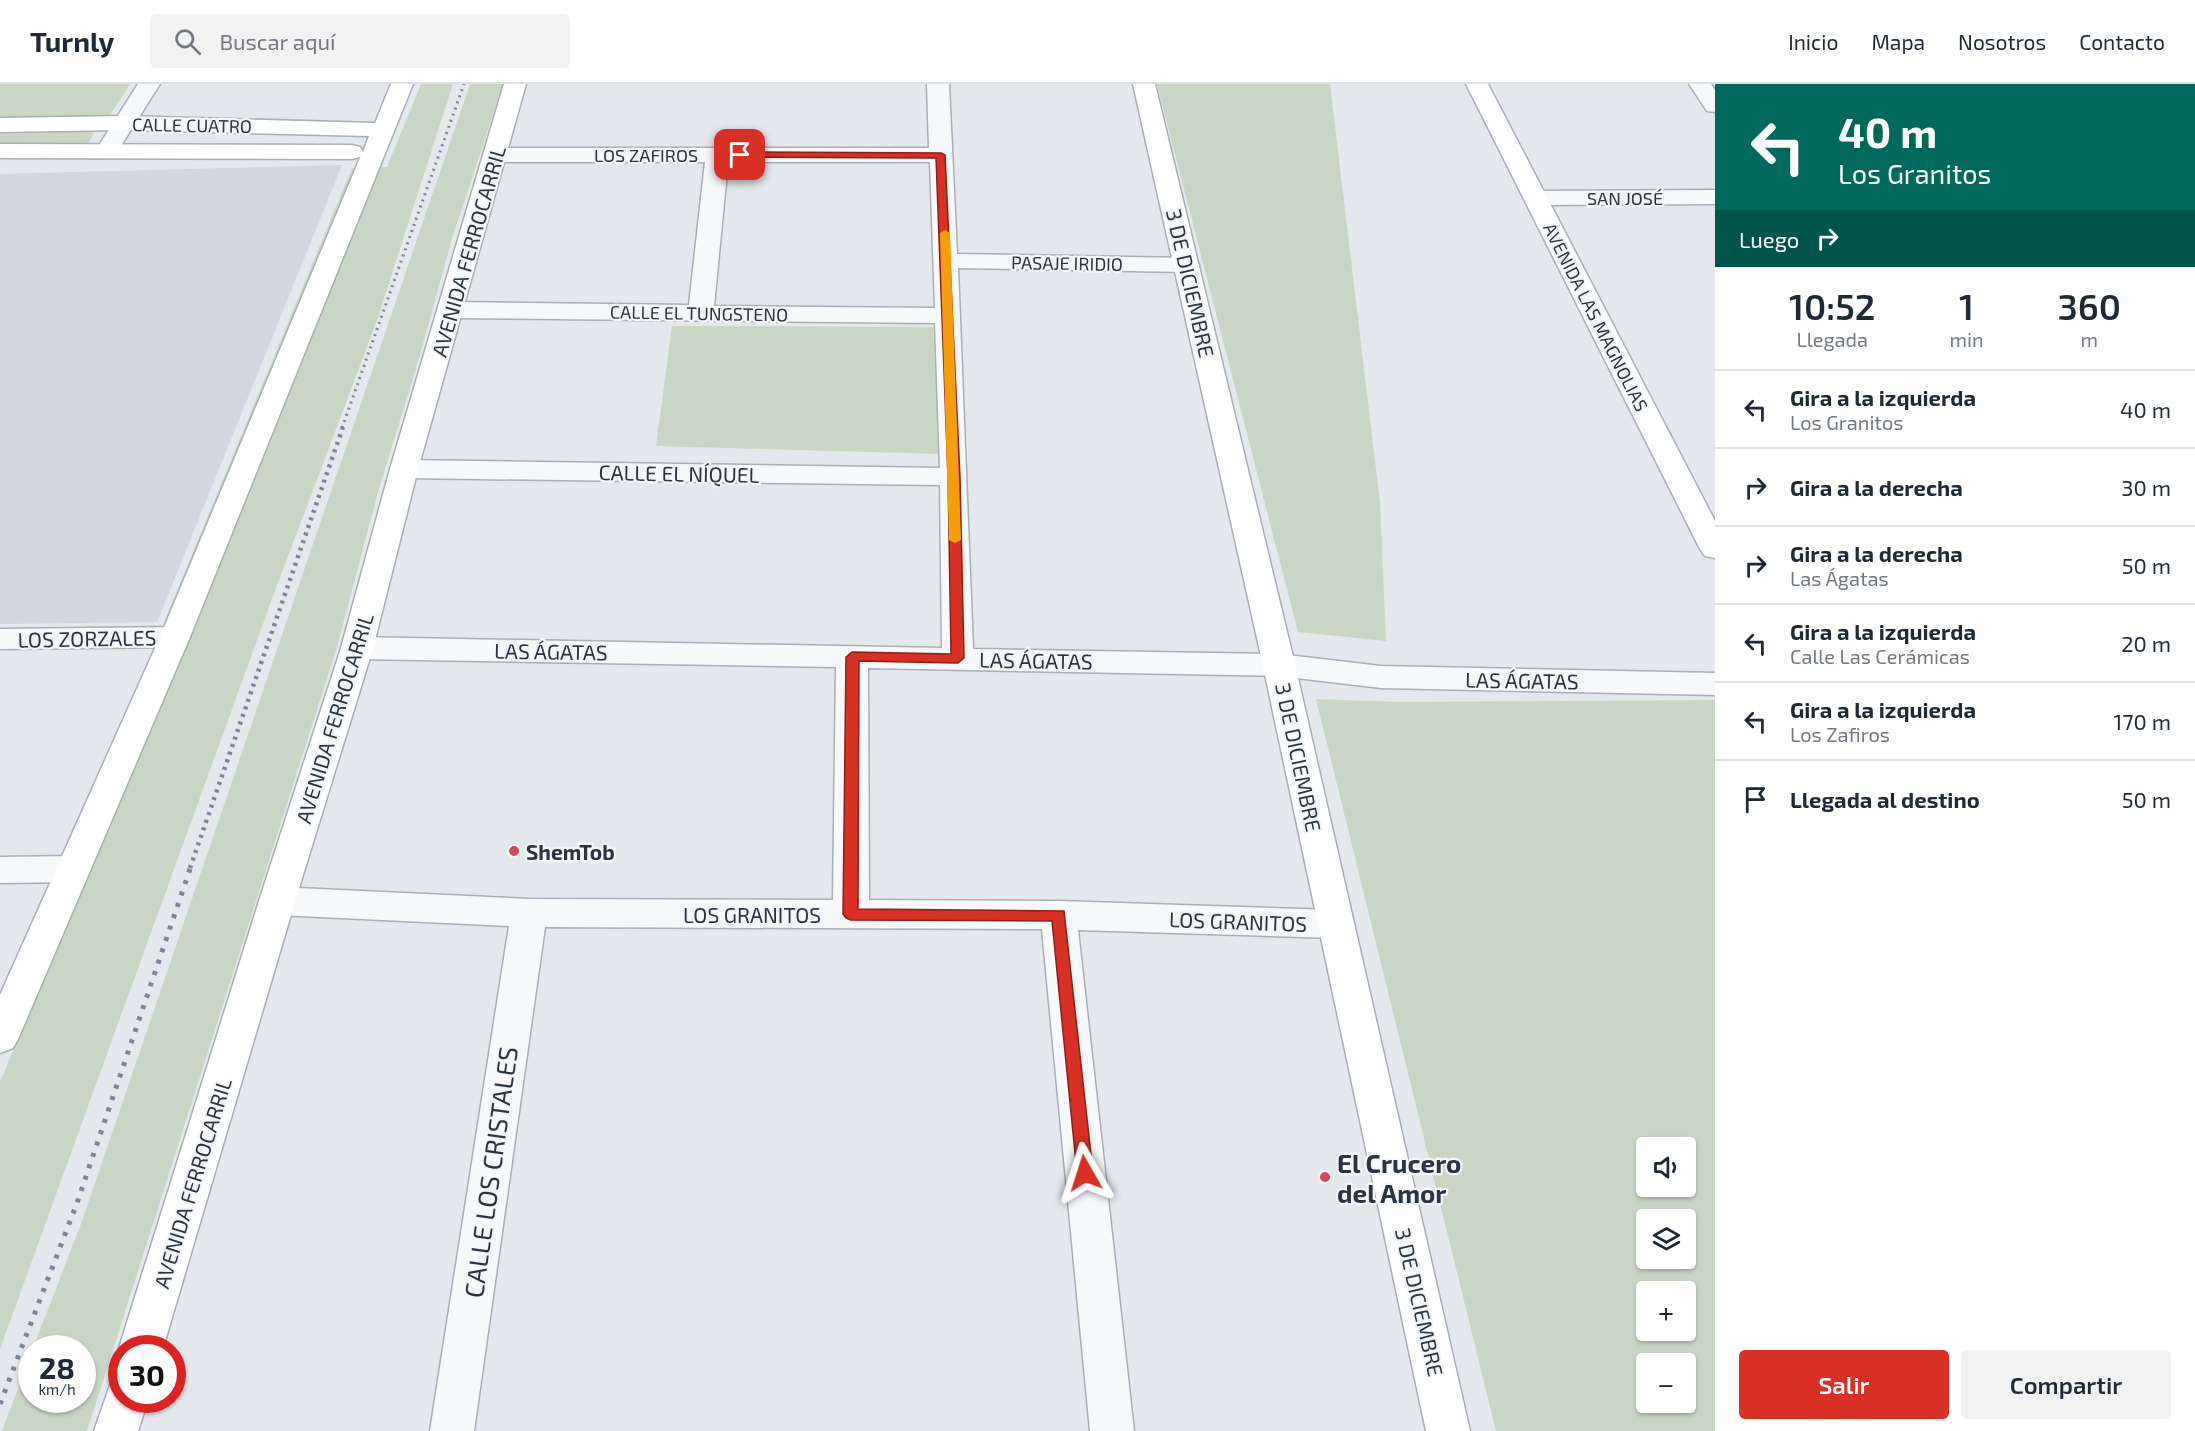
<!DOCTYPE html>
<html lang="es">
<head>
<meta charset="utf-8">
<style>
  :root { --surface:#fff; --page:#f2f2f3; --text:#1f2937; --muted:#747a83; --line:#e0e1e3; --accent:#d93025 }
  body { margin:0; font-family:"Exo 2",sans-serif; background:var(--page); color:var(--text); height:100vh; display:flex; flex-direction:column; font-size:22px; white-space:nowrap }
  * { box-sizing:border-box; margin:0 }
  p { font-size:20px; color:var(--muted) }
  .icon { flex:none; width:33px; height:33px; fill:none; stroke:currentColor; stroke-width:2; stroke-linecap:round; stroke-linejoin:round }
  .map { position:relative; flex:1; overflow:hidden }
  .sheet { display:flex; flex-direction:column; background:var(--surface); width:480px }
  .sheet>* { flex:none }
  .guide { background:#00695c; color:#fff; overflow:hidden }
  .fabs { position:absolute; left:1636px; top:1053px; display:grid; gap:12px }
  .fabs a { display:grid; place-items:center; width:60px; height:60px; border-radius:6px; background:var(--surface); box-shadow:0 2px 4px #0004; font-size:30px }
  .speed { position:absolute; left:18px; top:1251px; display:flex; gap:12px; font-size:30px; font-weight:700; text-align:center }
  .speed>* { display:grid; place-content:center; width:78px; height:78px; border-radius:50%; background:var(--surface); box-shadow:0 2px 4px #0004; line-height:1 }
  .speed small { font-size:15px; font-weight:400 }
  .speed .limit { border:9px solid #d22; background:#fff; color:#111 }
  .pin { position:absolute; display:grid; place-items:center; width:51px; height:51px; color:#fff; margin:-26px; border-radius:12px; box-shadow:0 3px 9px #0006 }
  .me { position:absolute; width:66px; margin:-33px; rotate:354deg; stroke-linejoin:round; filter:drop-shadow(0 0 4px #0008) }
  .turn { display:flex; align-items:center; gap:21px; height:126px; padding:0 24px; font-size:27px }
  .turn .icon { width:78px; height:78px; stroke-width:2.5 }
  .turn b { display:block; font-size:42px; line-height:51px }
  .then { display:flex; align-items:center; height:57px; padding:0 24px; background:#0003; gap:12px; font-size:22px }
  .eta { display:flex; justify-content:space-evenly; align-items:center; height:102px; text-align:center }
  .eta b { font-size:36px; font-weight:600; line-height:42px }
  .primary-button { display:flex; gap:12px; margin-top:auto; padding:12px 24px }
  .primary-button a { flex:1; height:69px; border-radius:6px; background:var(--accent); color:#fff; font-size:24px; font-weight:600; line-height:69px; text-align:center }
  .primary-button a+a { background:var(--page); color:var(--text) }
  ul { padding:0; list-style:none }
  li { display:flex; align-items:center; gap:18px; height:78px; padding:0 24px; border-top:2px solid var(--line) }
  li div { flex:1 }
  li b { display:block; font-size:22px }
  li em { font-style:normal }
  header { display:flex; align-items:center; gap:36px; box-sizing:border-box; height:84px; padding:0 30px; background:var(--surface); border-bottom:2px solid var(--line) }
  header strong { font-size:28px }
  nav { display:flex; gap:33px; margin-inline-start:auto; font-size:21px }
  .search { width:420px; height:54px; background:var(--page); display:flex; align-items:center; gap:15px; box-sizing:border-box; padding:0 21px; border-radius:6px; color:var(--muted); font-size:22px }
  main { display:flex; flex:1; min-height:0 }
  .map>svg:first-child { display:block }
</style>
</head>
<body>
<header>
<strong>Turnly</strong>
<div class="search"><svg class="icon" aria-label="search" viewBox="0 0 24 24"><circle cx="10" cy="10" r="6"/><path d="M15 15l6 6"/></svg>Buscar aquí</div>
<nav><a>Inicio</a><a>Mapa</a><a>Nosotros</a><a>Contacto</a></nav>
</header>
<main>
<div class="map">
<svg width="1715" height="1347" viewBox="0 0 1715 1347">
  <rect width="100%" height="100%" fill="#e4e7ec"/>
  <polygon fill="#d2d6de" points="342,81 157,538 0,540 0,90"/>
  <g fill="#c9d6c5" fill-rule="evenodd">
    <polygon points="0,0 130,0 108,34 0,36"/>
    <polygon points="421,0 453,0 376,239 272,515 0,1265 0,998 193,536 165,536 352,84 387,83"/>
    <polygon points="470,0 503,0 452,155 418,278 378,408 337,563 87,1347 2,1347 31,1270 32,1316 82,1316 82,1264 33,1264 81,1140"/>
    <polygon points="1157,0 1330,0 1380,419 1386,557 1298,548"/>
    <polygon points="95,46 88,60 0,60 0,47"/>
    <polygon points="672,242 933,243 940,370 656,362"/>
    <path d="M1316,615L1397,618L1715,616V1347H1496ZM1647,1064H1686V1102H1647ZM1647,1136H1686V1174H1647ZM1647,1208H1686V1246H1647ZM1647,1280H1686V1318H1647Z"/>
  </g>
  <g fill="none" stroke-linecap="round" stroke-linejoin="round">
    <defs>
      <g id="street">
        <polygon points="138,0 160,0 115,71 107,73 99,71 96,66"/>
        <path d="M927,0H949L957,170L1187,174L1196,176L1199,181L1196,186L1187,188L958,184L973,565L1279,570L1381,582L1715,589V611L1381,604L1279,592L868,584L869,816L1059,817L1335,826L1348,830L1353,840L1348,850L1335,854L1078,846L1134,1347H1090L1042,845L545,843L474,1347H430L509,842L277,831L264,827L259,817L264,807L277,803L529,815L833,816L836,583L357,575L346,571L341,564L346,557L357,553L942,564L940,401L404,394L394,391L390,385L394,379L404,376L940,384L935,239L452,234L443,231L439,226L443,221L452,218L689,221L705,78H495L487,76L484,71L487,66L495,64H929ZM728,78H930L935,224L714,222Z"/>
        <polygon points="1689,0 1711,0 1715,6 1715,28 1707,27"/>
        <polygon points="1715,106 1715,120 1536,121 1528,119 1524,114 1528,109 1536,107"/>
        <polygon points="175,543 186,546 190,553 186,560 175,563 0,565 0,545"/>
        <polygon points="74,772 86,776 91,785 86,794 74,798 0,799 0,773"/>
      </g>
      <g id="secondary">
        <polygon points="391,0 413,0 190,553 19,953 13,964 0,969 0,911 160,553 362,69 360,73 352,75 0,74 0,60 352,61 360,63 363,68 369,52 124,46 0,48 0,34 124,32 375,39"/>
        <polygon points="504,0 526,0 418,385 373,564 295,817 163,1264 122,1264 122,1269 119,1264 259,817 341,564 390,385"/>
        <polygon points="1133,0 1155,0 1295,581 1470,1347 1426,1347 1263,581"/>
        <polygon points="1466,0 1488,0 1715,437 1715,474 1705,472 1700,465"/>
        <polygon points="122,1297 122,1316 148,1316 138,1347 94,1347 110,1301"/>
      </g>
    </defs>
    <use href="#street" stroke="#a9aeb7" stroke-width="3"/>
    <use href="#secondary" stroke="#a9aeb7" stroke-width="3"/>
    <use href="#street" fill="#f7f8fa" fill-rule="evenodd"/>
    <use href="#secondary" fill="#fff" fill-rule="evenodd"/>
    <polyline stroke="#7d8696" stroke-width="3" stroke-dasharray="2 4.5" stroke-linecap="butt" points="342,344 464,0"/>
    <polyline stroke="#7d8696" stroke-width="4.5" stroke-dasharray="3 5" stroke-linecap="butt" points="190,784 343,343"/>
    <polyline stroke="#7d8696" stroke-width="5" stroke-dasharray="4 8" stroke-linecap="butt" points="0,1320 77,1119 191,782"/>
  </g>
  <polygon fill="#d93025" stroke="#8d1f18" stroke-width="1.5" points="740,68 941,69 945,71 960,393 964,574 958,579 859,577 858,825 1064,827 1093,1089 1091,1094 1085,1096 1079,1094 1077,1089 1052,837 851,836 846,834 843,830 846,573 852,568 951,570 948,393 936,74 737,73 737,69"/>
  <polygon fill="#f59e0b" points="945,146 950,149 961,456 955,459 949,456 940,149"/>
  <g fill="#d1495b" stroke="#f4f6f9" stroke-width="2">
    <circle cx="514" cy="767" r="6"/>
    <circle cx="1325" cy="1093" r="6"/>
  </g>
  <g text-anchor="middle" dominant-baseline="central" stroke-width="4.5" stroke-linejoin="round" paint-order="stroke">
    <g font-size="18" fill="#2b3445" stroke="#f4f6f9">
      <text transform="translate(192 41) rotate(1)">CALLE CUATRO</text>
      <text x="646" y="71">LOS ZAFIROS</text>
      <text x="1625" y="114">SAN JOSÉ</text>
      <text transform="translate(1067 179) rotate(1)">PASAJE IRIDIO</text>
      <text transform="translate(699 229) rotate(1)">CALLE EL TUNGSTENO</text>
      <text transform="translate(1596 233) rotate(63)">AVENIDA LAS MAGNOLIAS</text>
    </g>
    <g font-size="21" fill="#2b3445" stroke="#f4f6f9">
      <text transform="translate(468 167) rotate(-74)">AVENIDA FERROCARRIL</text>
      <text transform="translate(1191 199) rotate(77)">3 DE DICIEMBRE</text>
      <text transform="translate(679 389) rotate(1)">CALLE EL NÍQUEL</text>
      <text transform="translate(87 554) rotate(-1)">LOS ZORZALES</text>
      <text transform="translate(551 567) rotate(1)">LAS ÁGATAS</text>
      <text transform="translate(1036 576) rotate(1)">LAS ÁGATAS</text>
      <text transform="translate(1522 596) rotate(1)">LAS ÁGATAS</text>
      <text transform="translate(334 634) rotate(-73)">AVENIDA FERROCARRIL</text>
      <text transform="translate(1299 673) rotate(78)">3 DE DICIEMBRE</text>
      <text x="752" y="830">LOS GRANITOS</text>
      <text transform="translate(1238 837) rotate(2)">LOS GRANITOS</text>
      <text transform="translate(192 1099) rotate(-73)">AVENIDA FERROCARRIL</text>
      <text transform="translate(1420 1218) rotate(77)">3 DE DICIEMBRE</text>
    </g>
    <g font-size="21" font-weight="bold" fill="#2b3445" stroke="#f4f6f9" text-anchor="start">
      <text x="526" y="767">ShemTob</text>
    </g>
    <g font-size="26" font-weight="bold" fill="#2b3445" stroke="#f4f6f9" text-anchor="start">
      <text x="1337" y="1078">El Crucero<tspan x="1337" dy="30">del Amor</tspan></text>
    </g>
    <g font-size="26" fill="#2b3445" stroke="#f4f6f9">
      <text transform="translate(490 1088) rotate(-82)">CALLE LOS CRISTALES</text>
    </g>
  </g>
</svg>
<div class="fabs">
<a><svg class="icon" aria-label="sound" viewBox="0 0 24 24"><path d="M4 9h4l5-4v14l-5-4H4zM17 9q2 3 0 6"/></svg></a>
<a><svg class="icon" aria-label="layers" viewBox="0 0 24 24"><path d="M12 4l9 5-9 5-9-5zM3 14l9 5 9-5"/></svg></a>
<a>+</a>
<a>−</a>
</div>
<div class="speed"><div>28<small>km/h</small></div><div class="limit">30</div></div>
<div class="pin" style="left:740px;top:71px;background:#d93025"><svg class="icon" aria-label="arrive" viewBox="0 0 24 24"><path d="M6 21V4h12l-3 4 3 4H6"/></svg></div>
<svg class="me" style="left:1085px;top:1089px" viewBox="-20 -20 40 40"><path d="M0-17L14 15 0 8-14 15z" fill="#d93025" stroke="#fff" stroke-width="4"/></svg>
</div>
<section class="sheet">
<div class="guide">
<div class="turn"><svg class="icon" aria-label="left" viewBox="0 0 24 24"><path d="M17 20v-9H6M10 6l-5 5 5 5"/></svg><div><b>40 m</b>Los Granitos</div></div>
<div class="then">Luego<svg class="icon" aria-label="right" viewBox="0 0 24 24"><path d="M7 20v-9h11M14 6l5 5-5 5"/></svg></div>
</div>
<div class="eta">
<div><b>10:52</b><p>Llegada</p></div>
<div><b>1</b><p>min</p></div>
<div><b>360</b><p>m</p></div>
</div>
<ul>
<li><svg class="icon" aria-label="left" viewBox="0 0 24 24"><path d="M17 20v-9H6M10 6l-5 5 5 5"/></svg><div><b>Gira a la izquierda</b><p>Los Granitos</p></div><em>40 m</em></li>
<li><svg class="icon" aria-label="right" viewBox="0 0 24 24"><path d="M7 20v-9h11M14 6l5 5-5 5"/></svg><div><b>Gira a la derecha</b></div><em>30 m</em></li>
<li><svg class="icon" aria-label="right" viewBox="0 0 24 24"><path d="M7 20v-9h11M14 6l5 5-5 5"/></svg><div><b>Gira a la derecha</b><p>Las Ágatas</p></div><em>50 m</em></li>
<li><svg class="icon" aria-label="left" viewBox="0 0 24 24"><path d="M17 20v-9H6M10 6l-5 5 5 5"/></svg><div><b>Gira a la izquierda</b><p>Calle Las Cerámicas</p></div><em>20 m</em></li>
<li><svg class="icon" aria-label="left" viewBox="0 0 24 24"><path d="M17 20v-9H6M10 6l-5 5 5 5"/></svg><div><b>Gira a la izquierda</b><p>Los Zafiros</p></div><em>170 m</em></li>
<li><svg class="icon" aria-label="arrive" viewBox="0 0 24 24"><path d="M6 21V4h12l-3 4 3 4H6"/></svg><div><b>Llegada al destino</b></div><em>50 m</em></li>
</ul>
<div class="primary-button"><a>Salir</a><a>Compartir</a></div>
</section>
</main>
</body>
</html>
